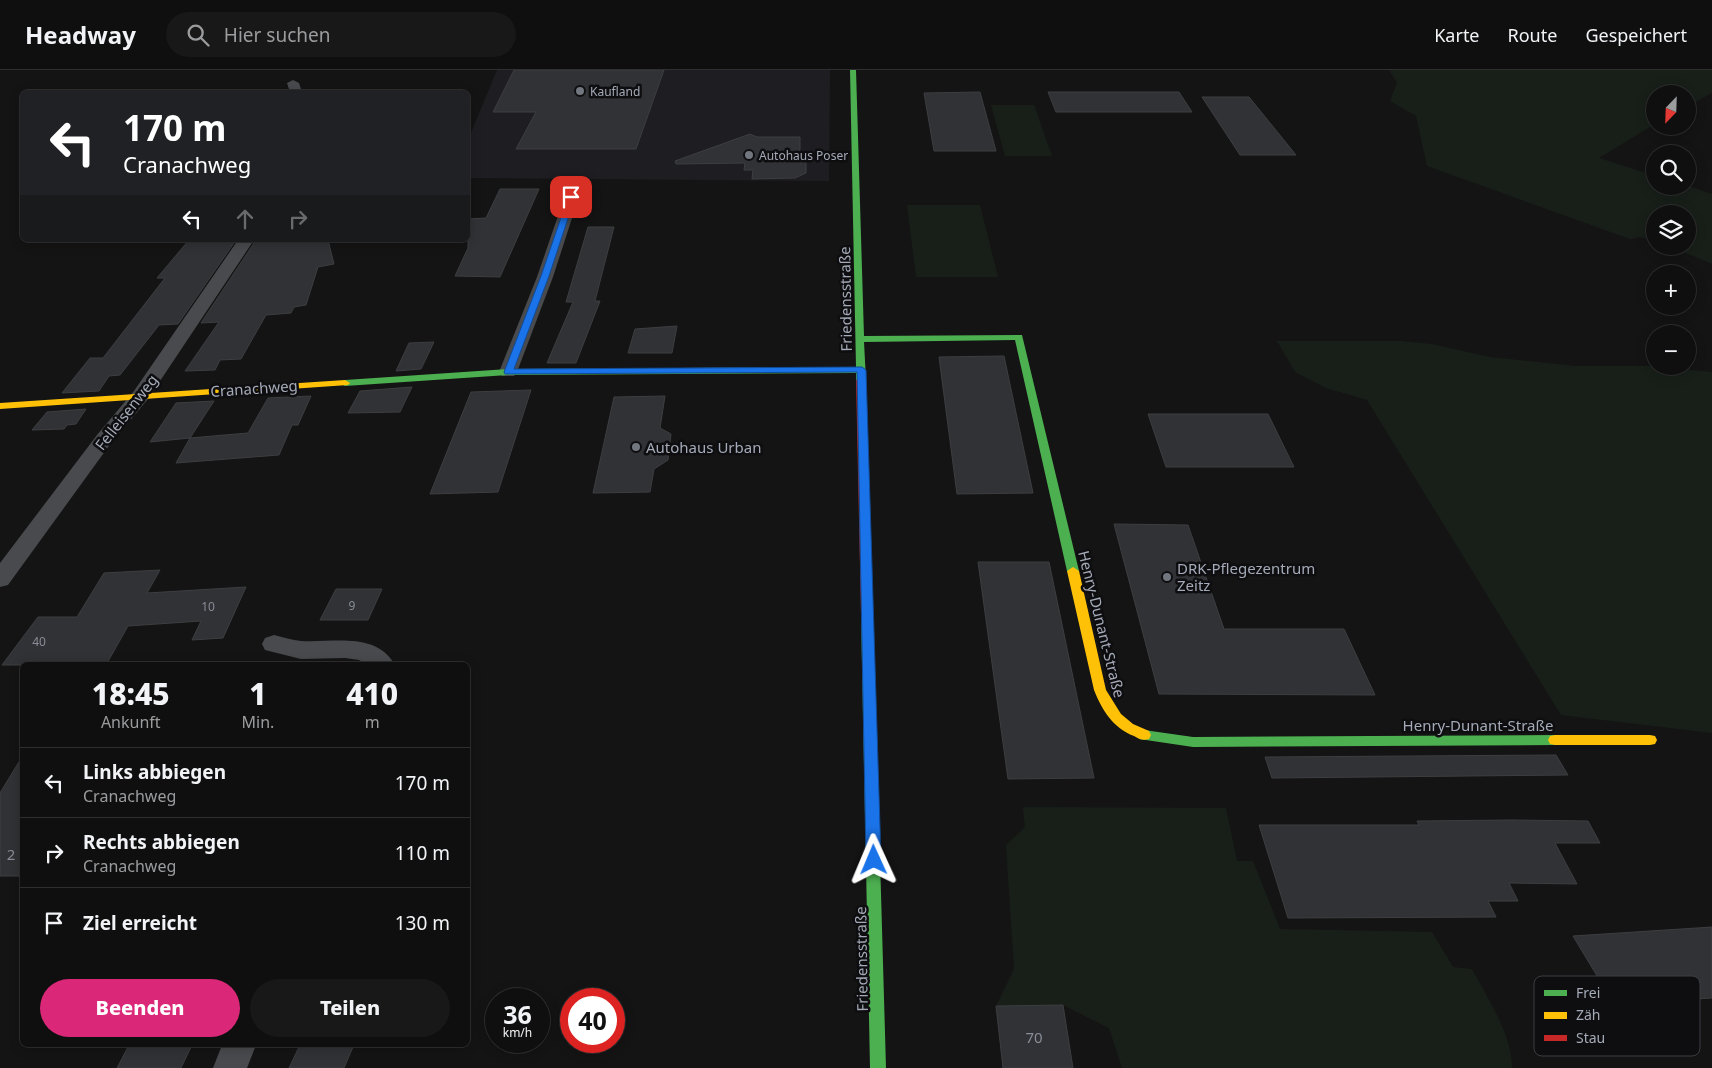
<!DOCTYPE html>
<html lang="de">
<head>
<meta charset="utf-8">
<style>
  :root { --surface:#0f0f0f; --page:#181818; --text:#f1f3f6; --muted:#9b9c9e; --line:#2f2f2f; --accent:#db2777 }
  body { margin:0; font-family:"Noto Sans",sans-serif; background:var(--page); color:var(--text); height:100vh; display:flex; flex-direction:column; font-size:19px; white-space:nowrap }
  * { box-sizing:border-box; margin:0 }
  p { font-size:16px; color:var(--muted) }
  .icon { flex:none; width:28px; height:28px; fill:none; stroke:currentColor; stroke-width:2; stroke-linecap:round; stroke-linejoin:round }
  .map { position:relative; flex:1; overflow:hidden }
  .side { position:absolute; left:20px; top:592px; width:450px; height:385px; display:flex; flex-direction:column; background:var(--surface); border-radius:8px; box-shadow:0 2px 12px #0003,0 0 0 1px var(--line) }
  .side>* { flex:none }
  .banner { position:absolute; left:20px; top:20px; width:450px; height:152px; border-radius:8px; box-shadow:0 2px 12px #0003,0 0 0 1px var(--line); background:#202124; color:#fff; overflow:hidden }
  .needle { width:32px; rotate:203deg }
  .fabs { position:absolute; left:1646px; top:15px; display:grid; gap:10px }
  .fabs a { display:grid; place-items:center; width:50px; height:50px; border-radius:50%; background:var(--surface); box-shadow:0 2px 12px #0003,0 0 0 1px var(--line); font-size:25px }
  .speed { position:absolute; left:485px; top:918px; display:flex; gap:10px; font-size:25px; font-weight:700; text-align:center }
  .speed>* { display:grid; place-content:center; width:65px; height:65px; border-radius:50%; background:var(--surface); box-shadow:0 2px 12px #0003,0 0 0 1px var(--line); line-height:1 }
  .speed small { font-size:12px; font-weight:400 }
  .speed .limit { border:8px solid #d22; background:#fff; color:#111 }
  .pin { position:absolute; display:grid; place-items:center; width:42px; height:42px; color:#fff; margin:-21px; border-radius:10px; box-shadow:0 2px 8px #0006 }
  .me { position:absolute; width:55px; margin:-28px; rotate:359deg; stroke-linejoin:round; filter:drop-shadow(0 0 4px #0008) }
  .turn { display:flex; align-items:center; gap:18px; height:105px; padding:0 20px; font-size:22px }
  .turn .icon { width:65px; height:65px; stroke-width:2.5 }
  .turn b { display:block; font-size:35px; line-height:42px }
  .lanes { display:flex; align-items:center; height:48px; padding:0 20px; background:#0003; justify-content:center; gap:25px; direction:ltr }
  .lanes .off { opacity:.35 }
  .eta { display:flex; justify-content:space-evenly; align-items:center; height:85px; text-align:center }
  .eta b { font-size:30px; font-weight:800; line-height:35px }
  .action { display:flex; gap:10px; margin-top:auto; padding:10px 20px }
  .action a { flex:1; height:58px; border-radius:30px; background:var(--accent); color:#fff; font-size:20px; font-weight:800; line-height:58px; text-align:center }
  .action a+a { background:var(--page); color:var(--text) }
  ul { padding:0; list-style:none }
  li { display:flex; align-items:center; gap:15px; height:70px; padding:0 20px; border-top:1px solid var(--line) }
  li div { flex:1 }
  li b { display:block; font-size:19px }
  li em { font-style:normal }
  header { display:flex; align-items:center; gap:30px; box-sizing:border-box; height:70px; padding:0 25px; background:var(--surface); border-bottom:1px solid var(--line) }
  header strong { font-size:24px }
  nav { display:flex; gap:28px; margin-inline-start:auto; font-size:18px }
  .search { width:350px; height:45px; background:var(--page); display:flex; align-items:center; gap:12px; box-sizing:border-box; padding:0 18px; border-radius:28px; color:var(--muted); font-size:19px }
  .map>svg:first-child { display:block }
</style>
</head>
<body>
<header>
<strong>Headway</strong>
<div class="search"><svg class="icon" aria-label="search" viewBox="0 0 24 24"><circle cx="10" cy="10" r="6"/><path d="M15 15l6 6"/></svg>Hier suchen</div>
<nav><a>Karte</a><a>Route</a><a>Gespeichert</a></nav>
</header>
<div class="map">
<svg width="1712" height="998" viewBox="0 0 1712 998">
  <rect width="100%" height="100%" fill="#141414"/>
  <polygon fill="#1e1e22" points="497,0 830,0 829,111 468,108 468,70"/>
  <g fill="#181f19">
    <polygon points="1389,0 1712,0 1712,23 1688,36 1688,24 1655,24 1655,54 1599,88 1655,106 1655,116 1688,116 1712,124 1712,194 1669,176 1688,176 1688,144 1655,144 1655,170 1640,167 1630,169 1427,96 1416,46 1390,31 1397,13"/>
    <polygon points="991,35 1034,35 1052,86 1005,86"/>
    <polygon points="907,135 980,135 998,207 916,207"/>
    <polygon points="1277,271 1401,271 1432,274 1490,287 1575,296 1650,296 1712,302 1712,663 1561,645 1367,330 1326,318 1295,302"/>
    <path d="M1023,737L1226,738L1237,791H1253L1280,859L1432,862L1453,897L1472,899C1488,929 1512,964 1512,998H1122L1109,958L1063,935L996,936L1014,899L1006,775L1025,757Z"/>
  </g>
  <g fill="#313235" stroke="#3d3e41">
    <polygon points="514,0 664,0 636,79 516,79 536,42 493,42"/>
    <polygon points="980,22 996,81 934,81 924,23"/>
    <polygon points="1048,22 1179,22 1192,42 1056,42"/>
    <polygon points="1202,27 1249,27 1296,85 1240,85"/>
    <polygon points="750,64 757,67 800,67 800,85 806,87 806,103 795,108 752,109 753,100 744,100 745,93 676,94 675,91"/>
    <polygon points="500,119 539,119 500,207 455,206 468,178 468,149 486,148"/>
    <polygon points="588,157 614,157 595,231 600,231 576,293 547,293 573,232 566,232"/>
    <polygon points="189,170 236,170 178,254 159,255 120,305 109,306 99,321 62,323 90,288 103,288 165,208 157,208"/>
    <polygon points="256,170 328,170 334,194 318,197 306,235 294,237 291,243 266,245 241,289 220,290 215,300 185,301 219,252 201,253"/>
    <polygon points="677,256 672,283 628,283 635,259"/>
    <polygon points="434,272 421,299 396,301 409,273"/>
    <polygon points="1004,286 1033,423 957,424 939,287"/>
    <polygon points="412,317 400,342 348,343 360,321"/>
    <polygon points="531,320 498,422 430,424 471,322"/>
    <polygon points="311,326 298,355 292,355 279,385 176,393 190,368 248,363 268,328"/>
    <polygon points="665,326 660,358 671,364 668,390 654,399 650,422 593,423 614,327"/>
    <polygon points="214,331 190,368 150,372 176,333"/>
    <polygon points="86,339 76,354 67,355 64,359 32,360 47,342"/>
    <polygon points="1148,344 1268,344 1294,397 1166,397"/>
    <polygon points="1114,454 1188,455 1224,559 1344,559 1375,625 1159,624"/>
    <polygon points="978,492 1049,492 1094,708 1008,709"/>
    <polygon points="160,500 147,523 246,517 223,568 192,570 201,551 128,556 106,595 2,595 38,547 77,547 104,503"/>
    <polygon points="336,519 382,519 368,550 320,550"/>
    <polygon points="1556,685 1568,705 1272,708 1265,687"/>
    <polygon points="22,687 22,806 0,806 0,723"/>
    <polygon points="1512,750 1588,751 1600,773 1555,773 1577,814 1509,813 1518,831 1488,831 1496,847 1288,848 1259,755 1419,755 1417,751"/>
    <polygon points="1712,857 1712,928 1614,934 1573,866"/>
    <polygon points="1063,935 1073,998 1003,998 996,936"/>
    <polygon points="129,975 192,975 181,998 117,998"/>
    <polygon points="300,975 335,975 353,977 344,998 289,998"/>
  </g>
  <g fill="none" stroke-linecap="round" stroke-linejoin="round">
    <g fill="#484a4d" fill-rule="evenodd">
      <polygon points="293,10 299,13 302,22 290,22 287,13"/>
      <polygon points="577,107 584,111 553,207 517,302 514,306 502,306 499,302 537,207 570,111"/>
      <polygon points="238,170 254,170 148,329 111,373 8,515 0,517 0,493 97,365 134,321"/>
      <path d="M274,565C283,567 292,570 301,571C333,573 376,561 395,595H368L359,590L345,588L301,589L265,580L262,574L265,568Z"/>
      <polygon points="222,975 256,975 247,998 213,998"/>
    </g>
    <g fill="#4caf50" fill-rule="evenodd">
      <polygon points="850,0 856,0 864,266 1022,265 1079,501 1077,504 1069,504 1067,501 1015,270 864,272 866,310 861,313 856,310 856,303 508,305 345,316 340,313 345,310 508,299 856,297"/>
      <polygon points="867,540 871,541 873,544 886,998 870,998 861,544 863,541"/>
      <polygon points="1144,660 1193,667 1555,665 1560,666 1562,670 1560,674 1555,675 1193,677 1139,669 1137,665 1139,661"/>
    </g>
    <g fill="#ffc107" fill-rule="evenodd">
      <polygon points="345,310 350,313 348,315 0,339 0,333"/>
      <path d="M1073,497L1079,501L1106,620L1121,644L1133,654L1149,661L1151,665L1149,669C1143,671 1139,669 1134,666C1113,658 1102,640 1094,620L1067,501Z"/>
      <polygon points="1555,665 1650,665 1655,666 1657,670 1655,674 1650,675 1555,675 1550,674 1548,670 1550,666"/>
    </g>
    <polygon fill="#c62828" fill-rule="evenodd" points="861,307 866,310 873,544 871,547 863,547 861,544 856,310"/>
  </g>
  <polygon fill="#1a73e8" stroke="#114b97" points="571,125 575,127 549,206 514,299 862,297 866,300 881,790 879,795 874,797 868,795 866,790 857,302 505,304 504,302 541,206 568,127"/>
  <g fill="#72767e" stroke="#0e0e10" stroke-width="2">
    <circle cx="580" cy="21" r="5"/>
    <circle cx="749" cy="85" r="5"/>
    <circle cx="636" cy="377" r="5"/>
    <circle cx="1167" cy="507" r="5"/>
  </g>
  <g text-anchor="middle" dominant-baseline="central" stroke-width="5" stroke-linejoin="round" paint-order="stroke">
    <g font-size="12" fill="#a4aab7" stroke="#0e0e10" text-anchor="start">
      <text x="590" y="21">Kaufland</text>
      <text x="759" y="85">Autohaus Poser</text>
    </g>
    <g font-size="12" fill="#878c96">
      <text x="352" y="535">9</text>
      <text x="208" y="536">10</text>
      <text x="39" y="571">40</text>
    </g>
    <g font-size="15" fill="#a4aab7" stroke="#0e0e10">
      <text transform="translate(845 229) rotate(-91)">Friedensstraße</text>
      <text transform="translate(254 318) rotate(-4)">Cranachweg</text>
      <text transform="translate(126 342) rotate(-52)">Felleisenweg</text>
      <text transform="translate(1102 554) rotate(76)">Henry-Dunant-Straße</text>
      <text x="1478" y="655">Henry-Dunant-Straße</text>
      <text transform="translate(861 889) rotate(-91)">Friedensstraße</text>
    </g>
    <g font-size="15" fill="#a4aab7" stroke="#0e0e10" text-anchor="start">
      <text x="646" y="377">Autohaus Urban</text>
      <text x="1177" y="498">DRK-Pflegezentrum<tspan x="1177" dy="17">Zeitz</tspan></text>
    </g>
    <g font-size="15" fill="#878c96">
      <text x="11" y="784">2</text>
      <text x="1034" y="967">70</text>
    </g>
  </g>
  <rect x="1534" y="906" width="166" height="80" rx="8" fill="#0e0e10" stroke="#3b3d42" stroke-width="1"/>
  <rect x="1544" y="920" width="23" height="6" fill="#4caf50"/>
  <rect x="1544" y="942" width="23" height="7" fill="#ffc107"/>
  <rect x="1544" y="965" width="23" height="6" fill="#c62828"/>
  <g font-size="14" fill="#a4aab7">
    <text x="1576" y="928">Frei</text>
    <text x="1576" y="950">Zäh</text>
    <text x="1576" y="973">Stau</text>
  </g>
</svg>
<div class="fabs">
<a><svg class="needle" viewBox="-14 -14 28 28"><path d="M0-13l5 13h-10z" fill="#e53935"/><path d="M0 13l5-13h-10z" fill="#9b9c9e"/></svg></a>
<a><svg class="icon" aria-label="search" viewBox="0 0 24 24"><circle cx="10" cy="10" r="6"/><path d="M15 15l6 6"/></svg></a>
<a><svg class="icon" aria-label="layers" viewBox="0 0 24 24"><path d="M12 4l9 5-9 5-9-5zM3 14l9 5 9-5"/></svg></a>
<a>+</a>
<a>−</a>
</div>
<div class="speed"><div>36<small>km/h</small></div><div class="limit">40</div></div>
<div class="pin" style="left:571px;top:127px;background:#d93025"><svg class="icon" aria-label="arrive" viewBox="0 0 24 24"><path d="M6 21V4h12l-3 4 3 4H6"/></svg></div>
<svg class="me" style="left:874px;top:790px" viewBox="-20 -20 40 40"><path d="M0-17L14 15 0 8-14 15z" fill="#1a73e8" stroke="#fff" stroke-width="4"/></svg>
<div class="banner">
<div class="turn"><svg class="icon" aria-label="left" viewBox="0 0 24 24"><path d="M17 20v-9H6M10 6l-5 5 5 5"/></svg><div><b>170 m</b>Cranachweg</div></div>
<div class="lanes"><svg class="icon" aria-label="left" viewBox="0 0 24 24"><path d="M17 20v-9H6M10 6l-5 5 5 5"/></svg><svg class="icon off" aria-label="ahead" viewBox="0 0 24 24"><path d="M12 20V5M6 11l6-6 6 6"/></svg><svg class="icon off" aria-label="right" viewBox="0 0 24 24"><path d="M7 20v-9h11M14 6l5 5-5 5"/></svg></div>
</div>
<section class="side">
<div class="eta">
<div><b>18:45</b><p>Ankunft</p></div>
<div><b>1</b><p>Min.</p></div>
<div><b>410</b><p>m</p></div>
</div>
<ul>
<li><svg class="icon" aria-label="left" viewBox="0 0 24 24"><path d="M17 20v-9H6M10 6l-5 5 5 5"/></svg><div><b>Links abbiegen</b><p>Cranachweg</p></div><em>170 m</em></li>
<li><svg class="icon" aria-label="right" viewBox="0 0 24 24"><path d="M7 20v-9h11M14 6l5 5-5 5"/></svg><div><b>Rechts abbiegen</b><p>Cranachweg</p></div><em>110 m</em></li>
<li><svg class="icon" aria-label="arrive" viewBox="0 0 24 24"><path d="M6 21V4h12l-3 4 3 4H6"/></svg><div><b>Ziel erreicht</b></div><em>130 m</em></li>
</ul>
<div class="action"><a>Beenden</a><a>Teilen</a></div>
</section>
</div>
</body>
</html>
